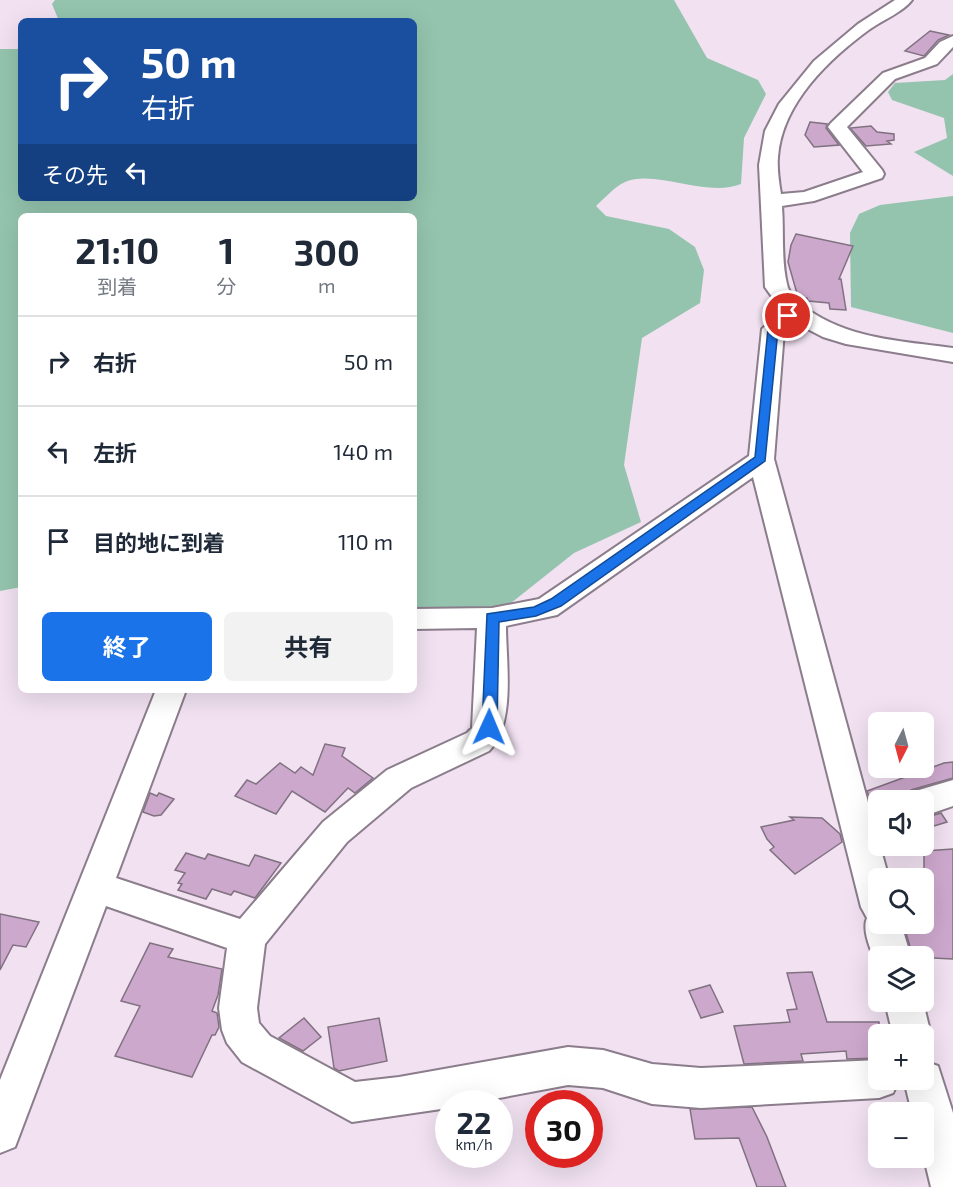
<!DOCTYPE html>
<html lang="ja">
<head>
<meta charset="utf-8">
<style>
  :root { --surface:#fff; --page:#f2f2f3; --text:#1f2937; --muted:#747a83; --line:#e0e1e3; --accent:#1a73e8 }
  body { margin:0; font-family:"Exo 2","Noto Sans JP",sans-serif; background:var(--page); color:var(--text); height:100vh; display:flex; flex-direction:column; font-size:22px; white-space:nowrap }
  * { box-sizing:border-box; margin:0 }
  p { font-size:20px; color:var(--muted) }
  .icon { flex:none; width:33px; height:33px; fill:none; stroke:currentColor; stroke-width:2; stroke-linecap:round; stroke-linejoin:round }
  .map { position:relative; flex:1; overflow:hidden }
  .details { position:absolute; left:18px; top:213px; width:399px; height:480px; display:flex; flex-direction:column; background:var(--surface); border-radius:9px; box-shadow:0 6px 24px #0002 }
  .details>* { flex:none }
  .top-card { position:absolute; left:18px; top:18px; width:399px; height:183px; border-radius:9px; box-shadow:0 6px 24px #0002; background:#1a4fa0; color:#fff; overflow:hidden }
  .needle { width:39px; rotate:186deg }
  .tools { position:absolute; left:868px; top:712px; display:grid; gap:12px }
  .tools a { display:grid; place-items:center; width:66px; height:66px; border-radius:9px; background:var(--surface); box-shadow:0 6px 24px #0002; font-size:30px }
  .speed { position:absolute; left:435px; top:1090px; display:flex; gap:12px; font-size:30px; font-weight:700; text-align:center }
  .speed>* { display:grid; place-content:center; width:78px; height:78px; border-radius:50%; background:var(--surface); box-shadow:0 6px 24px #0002; line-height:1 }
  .speed small { font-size:15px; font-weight:400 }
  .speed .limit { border:9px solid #d22; background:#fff; color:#111 }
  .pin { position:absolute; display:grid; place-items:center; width:51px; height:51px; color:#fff; margin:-26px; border:3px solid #fff; border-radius:50%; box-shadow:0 2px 6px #0007 }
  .me { position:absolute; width:66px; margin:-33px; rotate:1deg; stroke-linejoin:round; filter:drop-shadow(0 0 4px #0008) }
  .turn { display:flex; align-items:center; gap:21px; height:126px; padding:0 24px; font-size:27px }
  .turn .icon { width:78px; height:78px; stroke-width:2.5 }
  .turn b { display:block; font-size:42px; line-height:51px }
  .then { display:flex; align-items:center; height:57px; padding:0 24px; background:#0003; gap:12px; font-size:22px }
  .eta { display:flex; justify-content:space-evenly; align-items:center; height:102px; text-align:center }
  .eta b { font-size:36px; font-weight:700; line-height:42px }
  .cta { display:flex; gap:12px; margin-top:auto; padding:12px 24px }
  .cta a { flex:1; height:69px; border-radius:9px; background:var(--accent); color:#fff; font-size:24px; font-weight:700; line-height:69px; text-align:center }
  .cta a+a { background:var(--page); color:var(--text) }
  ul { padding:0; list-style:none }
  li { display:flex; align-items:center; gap:18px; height:90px; padding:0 24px; border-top:2px solid var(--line) }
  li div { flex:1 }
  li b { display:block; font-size:22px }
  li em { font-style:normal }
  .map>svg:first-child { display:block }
</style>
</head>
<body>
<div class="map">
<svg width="953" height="1187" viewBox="0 0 953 1187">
  <rect width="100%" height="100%" fill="#f1e1f1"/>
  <g fill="#94c4ae">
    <path d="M55,0H674L707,58L758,80L766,94L744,138L741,184C706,198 656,169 625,182C615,186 604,199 596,206L606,216L669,229L695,247L704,270L700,303L642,338L624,465L641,522L574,553L511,603L459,623L414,627V216H21V587L0,591V49H21V198H414V21H59L52,4Z"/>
    <polygon points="953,74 953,176 914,152 947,138 944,118 892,100 888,92 895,83 945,80"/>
    <polygon points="953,196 953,333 851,307 850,233 859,214 880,205"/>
  </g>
  <g fill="#cda8cd" stroke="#807280" stroke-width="1.5">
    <polygon points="930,31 949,35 938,40 924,56 905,51"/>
    <polygon points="810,122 827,124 826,128 839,145 814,147 805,135"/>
    <polygon points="871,126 877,132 894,134 894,140 887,141 891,144 866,146 850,128"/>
    <polygon points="796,234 853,246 839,279 841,279 846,310 830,309 829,303 808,301 807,298 798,297 788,262 791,245"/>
    <polygon points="325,744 345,748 342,756 373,778 355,793 348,788 325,812 292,791 276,814 235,796 247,780 256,784 280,763 295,773 301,767 313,775"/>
    <polygon points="953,762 953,778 911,790 906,801 870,801 867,791 944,763"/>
    <polygon points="150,793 157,796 159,793 174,799 161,815 154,816 143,812"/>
    <polygon points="941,813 947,822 924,829 924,818"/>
    <polygon points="790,817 822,818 840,834 842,842 795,874 770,850 774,847 767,839 761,827 794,820"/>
    <polygon points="953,849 953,959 913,957 904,926 905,924 924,924 924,851"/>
    <polygon points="186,853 205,859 208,854 249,866 255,855 281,863 255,898 234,891 231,895 212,889 206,899 178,890 182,884 178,883 185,873 175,870"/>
    <polygon points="0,914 39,922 26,947 13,945 0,970"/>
    <polygon points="150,943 173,949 168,957 222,969 218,995 212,1011 217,1013 219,1027 215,1035 212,1035 192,1077 115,1056 140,1006 121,1001"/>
    <polygon points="812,972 827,1022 879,1022 879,1058 847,1059 846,1051 801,1054 803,1061 744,1064 734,1026 790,1022 787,1010 797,1009 787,973"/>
    <polygon points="710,985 723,1012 701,1018 689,991"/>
    <polygon points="304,1018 321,1037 303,1051 279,1038"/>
    <polygon points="379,1018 387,1061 339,1071 334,1068 328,1027"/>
    <polygon points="752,1107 767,1137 786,1187 757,1187 739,1138 695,1139 690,1109"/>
  </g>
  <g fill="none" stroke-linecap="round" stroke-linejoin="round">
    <defs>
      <g id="minor">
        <path d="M895,0H912C903,12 883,20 870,29C829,59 782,103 778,157C777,169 779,182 781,194L804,192L863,172L828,127L831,123L883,73L925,58L940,42L953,36V47L937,64L895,79L847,127L882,170L884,174L882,178L814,201L782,206C784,231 781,260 787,284C788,292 797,301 803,306C846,339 901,341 953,348V362L846,344L823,337L794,322L784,331L774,459L889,879H879V924H901L911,957H879V969C873,956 861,931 867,918L861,907L753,477L557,615L506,626C506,662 516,724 489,751L411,788L347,842L265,944L257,1008L259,1023L270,1036L355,1082L399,1077L568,1047L603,1050L652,1064L701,1068L879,1060V1080H899L893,1093L879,1098L701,1108L652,1104L603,1088L568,1085L467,1104H448V1108L352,1122L242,1062L227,1043L222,1030L219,1008L227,948L106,906L15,1147L0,1153V1080L156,690H186L116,878L240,919L323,822L387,770L467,733L472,728L477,628L414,629V609L492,608L539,599L749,456L762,329L782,311L765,287L759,165L765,131L779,104L814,61L858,24Z"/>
        <polygon points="953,780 953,806 924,816 924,801 908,801 912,792"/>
        <polygon points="885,1002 923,1002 931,1035 926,1048 924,1035 893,1035"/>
        <polygon points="924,1061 938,1066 953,1113 953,1187 931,1187 924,1158 924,1113 912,1113 904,1080 924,1080"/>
      </g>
    </defs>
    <use href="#minor" stroke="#8b7d8b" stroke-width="4"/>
    <use href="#minor" fill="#fff" fill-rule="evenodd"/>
  </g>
  <polygon fill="#1a73e8" stroke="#114b97" stroke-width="1.5" points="788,313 793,316 778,330 765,461 561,606 536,616 499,622 497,727 489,733 484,731 482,727 487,614 534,607 551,599 755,457 768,329"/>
</svg>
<div class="tools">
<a><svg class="needle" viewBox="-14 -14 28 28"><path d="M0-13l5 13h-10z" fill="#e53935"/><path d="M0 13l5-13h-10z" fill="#747a83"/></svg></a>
<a><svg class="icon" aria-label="sound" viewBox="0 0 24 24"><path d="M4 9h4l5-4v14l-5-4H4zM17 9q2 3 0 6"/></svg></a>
<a><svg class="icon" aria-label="search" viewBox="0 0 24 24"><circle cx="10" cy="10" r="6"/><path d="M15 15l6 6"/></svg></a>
<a><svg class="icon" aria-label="layers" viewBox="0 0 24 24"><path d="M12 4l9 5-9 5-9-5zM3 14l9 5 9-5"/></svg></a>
<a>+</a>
<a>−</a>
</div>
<div class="speed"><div>22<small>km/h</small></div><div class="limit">30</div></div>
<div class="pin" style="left:788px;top:316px;background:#d93025"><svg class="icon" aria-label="arrive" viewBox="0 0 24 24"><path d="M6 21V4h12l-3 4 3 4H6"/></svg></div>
<svg class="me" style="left:489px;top:727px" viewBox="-20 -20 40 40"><path d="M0-17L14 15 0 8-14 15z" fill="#1a73e8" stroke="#fff" stroke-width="4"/></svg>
<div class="top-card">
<div class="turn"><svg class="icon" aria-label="right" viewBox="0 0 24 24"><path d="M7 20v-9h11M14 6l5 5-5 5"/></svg><div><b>50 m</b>右折</div></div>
<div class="then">その先<svg class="icon" aria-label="left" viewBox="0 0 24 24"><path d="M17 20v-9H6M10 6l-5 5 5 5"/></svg></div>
</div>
<section class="details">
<div class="eta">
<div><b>21:10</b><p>到着</p></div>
<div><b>1</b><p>分</p></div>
<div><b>300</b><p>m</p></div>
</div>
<ul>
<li><svg class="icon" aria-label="right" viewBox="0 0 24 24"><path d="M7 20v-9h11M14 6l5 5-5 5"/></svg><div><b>右折</b></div><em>50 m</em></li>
<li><svg class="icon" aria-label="left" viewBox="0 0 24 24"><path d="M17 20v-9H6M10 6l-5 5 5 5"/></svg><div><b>左折</b></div><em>140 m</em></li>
<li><svg class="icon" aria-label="arrive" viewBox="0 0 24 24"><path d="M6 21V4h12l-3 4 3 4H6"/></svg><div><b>目的地に到着</b></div><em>110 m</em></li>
</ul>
<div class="cta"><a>終了</a><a>共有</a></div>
</section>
</div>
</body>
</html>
